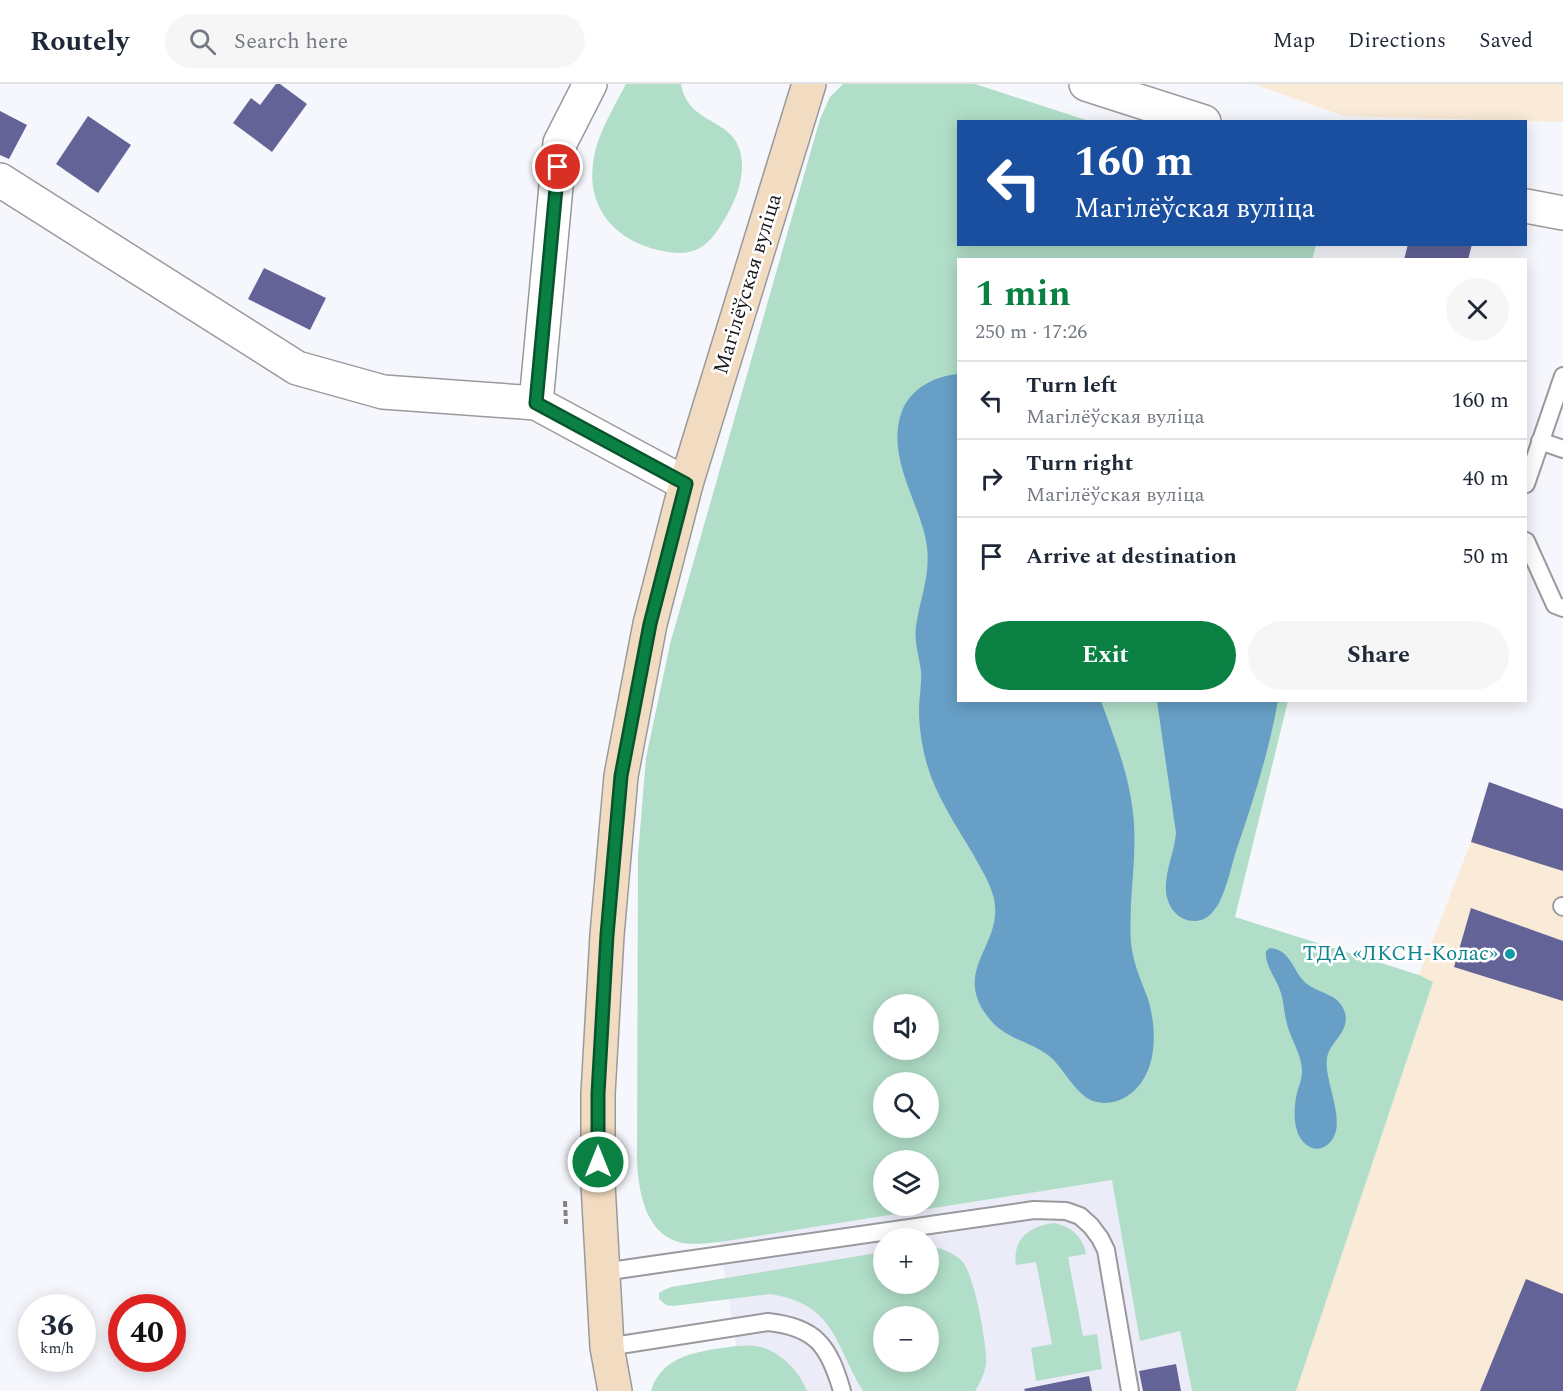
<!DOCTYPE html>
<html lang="en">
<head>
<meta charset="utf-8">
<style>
  :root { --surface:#fff; --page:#f6f6f7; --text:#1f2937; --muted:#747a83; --line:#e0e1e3; --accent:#0b8043 }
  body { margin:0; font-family:Spectral,serif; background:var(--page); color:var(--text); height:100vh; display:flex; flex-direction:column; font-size:22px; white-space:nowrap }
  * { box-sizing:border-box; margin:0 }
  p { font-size:20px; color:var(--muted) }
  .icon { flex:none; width:33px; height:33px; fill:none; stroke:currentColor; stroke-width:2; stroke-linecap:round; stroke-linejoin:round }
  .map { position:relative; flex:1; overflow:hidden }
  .details { position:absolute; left:957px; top:174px; width:570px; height:444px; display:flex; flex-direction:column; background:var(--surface); border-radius:0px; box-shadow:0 3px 15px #0003 }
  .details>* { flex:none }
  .banner { position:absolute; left:957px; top:36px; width:570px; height:126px; border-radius:0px; box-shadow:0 3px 15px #0003; background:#1a4fa0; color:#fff; overflow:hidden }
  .controls { position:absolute; left:873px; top:910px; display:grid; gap:12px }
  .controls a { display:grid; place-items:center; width:66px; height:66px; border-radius:50%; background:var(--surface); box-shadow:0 3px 15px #0003; font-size:30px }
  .speed { position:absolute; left:18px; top:1210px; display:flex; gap:12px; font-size:30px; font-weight:700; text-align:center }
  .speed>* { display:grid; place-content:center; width:78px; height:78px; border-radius:50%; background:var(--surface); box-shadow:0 3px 15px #0003; line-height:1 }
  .speed small { font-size:15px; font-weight:400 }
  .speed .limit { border:9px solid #d22; background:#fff; color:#111 }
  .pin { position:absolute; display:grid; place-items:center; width:51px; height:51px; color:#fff; margin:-26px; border:3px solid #fff; border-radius:50%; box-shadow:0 2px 6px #0007 }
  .me { position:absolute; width:66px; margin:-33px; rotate:0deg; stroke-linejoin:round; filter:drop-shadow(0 0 4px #0008) }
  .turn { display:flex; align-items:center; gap:21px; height:126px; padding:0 18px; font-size:27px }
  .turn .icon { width:78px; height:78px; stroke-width:2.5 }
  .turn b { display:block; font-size:42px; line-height:51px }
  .round { display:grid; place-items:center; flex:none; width:63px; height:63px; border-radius:32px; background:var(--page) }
  .overview { display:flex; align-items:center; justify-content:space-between; height:102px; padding:0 18px }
  h1 { font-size:36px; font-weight:700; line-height:45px; color:var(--accent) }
  .action { display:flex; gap:12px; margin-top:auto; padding:12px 18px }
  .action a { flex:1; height:69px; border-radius:36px; background:var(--accent); color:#fff; font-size:24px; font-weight:700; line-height:69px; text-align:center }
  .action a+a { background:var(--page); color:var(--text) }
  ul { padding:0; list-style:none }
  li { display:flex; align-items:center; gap:18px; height:78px; padding:0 18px; border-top:2px solid var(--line) }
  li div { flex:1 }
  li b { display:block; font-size:22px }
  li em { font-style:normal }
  header { display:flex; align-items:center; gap:36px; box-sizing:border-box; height:84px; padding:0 30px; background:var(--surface); border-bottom:2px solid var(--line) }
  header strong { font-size:28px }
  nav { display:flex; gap:33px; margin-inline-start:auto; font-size:21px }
  .search { width:420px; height:54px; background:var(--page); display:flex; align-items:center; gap:15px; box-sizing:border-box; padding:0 21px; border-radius:33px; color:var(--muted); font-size:22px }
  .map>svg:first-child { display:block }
</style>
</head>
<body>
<header>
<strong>Routely</strong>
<div class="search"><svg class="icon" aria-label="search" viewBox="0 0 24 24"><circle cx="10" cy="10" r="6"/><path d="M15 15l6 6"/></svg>Search here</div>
<nav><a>Map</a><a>Directions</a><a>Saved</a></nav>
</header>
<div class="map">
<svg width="1563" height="1307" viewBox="0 0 1563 1307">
  <rect width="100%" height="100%" fill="#f6f7fc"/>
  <path fill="#ebecf8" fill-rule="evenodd" d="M1113,1096L1140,1256L1180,1247L1192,1307H807L804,1301L756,1262H736L720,1158ZM884,1155H928V1200H884ZM884,1233H928V1278H884Z"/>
  <g fill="#faebd8">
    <polygon points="1253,0 1563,0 1563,38 1344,32"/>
    <polygon points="1489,698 1563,725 1563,1307 1296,1307 1433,898 1419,891 1471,758"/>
  </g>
  <g fill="#b1dec8" fill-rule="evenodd">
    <path d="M626,0H681C689,45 739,31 742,78C743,97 736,115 727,131C720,143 711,159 698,165C686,171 670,169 658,166C616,156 587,125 593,80C596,52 613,25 626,0Z"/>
    <path d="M843,0H975L1089,37L958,38V160L1316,161L1312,176H958V616L1288,617L1235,833L1419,891L1433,898L1296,1307H1192L1180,1247L1140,1257L1112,1096L720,1158C708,1159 694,1161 682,1159C646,1151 639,1110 637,1079L638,771L646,674L670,560L820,35L830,13ZM884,921H928V966H884ZM884,999H928V1044H884ZM884,1077H928V1122H884Z"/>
    <path d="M1054,1139C1071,1143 1083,1152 1086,1170L1068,1173L1083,1252L1097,1250L1102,1285L1036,1297L1031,1264L1052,1260L1036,1178L1016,1181C1012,1155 1030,1142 1054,1139Z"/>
    <path d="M928,1162C941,1164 953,1168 962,1177C974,1189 988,1264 986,1281C984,1291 980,1299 975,1307H863C834,1259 835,1220 770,1210L673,1222L666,1221L659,1215V1209L664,1206L671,1203L883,1168L884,1200H928ZM884,1233H928V1278H884Z"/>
    <path d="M736,1262C742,1262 749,1261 755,1262C778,1265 799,1286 807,1307H651C662,1269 703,1267 736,1262Z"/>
  </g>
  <g fill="#679fc7">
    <path d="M958,290V616L1101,617C1114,653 1129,690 1133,729C1138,772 1128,815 1131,859C1133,879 1141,896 1148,915C1158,948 1158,995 1124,1014C1114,1020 1098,1021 1087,1014C1071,1003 1063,983 1048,971C1028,956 1004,955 988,933C950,884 1007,860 993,811C989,797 980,783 973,770C956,741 935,711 926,677C922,661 919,643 919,626C919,613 922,600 921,587C919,572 914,557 916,542C921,510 933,486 925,452C916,413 886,370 902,327C911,304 935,292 958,290Z"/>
    <path d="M1157,617H1278C1269,667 1253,718 1236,767C1231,784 1227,803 1219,819C1214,828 1206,837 1195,837C1185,837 1178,833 1172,825C1157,802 1174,774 1176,749Z"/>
    <path d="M1270,864C1291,865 1293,889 1307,900C1320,910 1340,910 1345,929C1350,948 1330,957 1327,974C1323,998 1351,1043 1327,1061C1322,1065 1316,1066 1310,1063C1292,1054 1293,1026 1297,1009C1299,1002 1302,995 1302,987C1302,971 1291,956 1287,940C1284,930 1284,919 1281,909C1277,895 1264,881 1266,867Z"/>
  </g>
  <g fill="#646398">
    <polygon points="276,0 280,0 307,20 272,68 233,39 251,14 260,21"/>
    <polygon points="0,27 27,41 9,75 0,71"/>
    <polygon points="88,32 131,61 98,109 56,80"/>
    <polygon points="1408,160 1472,160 1468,176 1404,176"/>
    <polygon points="264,184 326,214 310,246 248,215"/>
    <polygon points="1489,698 1563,725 1563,787 1471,758"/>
    <polygon points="1471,824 1563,857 1563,917 1454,883"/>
    <polygon points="1526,1195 1563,1210 1563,1307 1480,1307"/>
    <polygon points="1176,1280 1181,1307 1143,1307 1139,1287"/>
    <polygon points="1089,1292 1092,1307 1025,1307 1024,1305"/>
  </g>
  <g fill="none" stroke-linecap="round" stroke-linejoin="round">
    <defs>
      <g id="lane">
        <polyline points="1540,357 1563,365"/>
        <polyline points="1526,400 1563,292"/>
        <polyline points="1526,457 1555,521 1563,524"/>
        <polyline points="1562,822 1563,823"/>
        <polyline points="603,1188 1034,1126 1066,1127 1080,1132 1091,1142 1100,1154 1106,1166 1130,1307"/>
        <path d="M607,1263L768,1238C816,1243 829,1262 842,1307"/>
      </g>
      <g id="street">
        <polyline points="1086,0 1204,38"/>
        <polyline points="0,96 297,284 383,308 536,319 686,400"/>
        <polyline points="1526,122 1563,129"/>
        <polyline points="536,319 560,59 590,0"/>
      </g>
      <polyline id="secondary" points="615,1307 607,1263 598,1100 598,1010 607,851 621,692 650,540 686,400 809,0"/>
    </defs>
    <use href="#lane" stroke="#999a9e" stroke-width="20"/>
    <use href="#street" stroke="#999a9e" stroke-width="36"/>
    <use href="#secondary" stroke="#999a9e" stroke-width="36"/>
    <polyline stroke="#838387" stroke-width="4" stroke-dasharray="6 3" stroke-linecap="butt" points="565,1117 566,1140"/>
    <use href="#lane" stroke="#fff" stroke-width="16"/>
    <use href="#street" stroke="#fff" stroke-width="33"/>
    <use href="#secondary" stroke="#f2dcc1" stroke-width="33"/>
  </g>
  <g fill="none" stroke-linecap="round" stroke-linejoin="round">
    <defs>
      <polyline id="route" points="558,83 536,319 686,400 650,540 621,692 607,851 598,1010 598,1078"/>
    </defs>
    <use href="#route" stroke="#07532c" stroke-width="15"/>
    <use href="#route" stroke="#0b8043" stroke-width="10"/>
  </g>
  <circle fill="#0f9aa8" stroke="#fff" stroke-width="2" cx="1510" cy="870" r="6"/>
  <g text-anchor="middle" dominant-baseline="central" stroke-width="5" stroke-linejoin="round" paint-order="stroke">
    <g font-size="21" fill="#171719" stroke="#fff">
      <text transform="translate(748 200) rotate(-73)">Магілёўская вуліца</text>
    </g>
    <g font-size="21" fill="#0d838f" stroke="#fff" text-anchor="end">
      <text x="1498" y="870">ТДА «ЛКСН-Колас»</text>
    </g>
  </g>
</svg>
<div class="controls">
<a><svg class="icon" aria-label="sound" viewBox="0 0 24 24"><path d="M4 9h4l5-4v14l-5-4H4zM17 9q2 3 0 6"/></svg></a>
<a><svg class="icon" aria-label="search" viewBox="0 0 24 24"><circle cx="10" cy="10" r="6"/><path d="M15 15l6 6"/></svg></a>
<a><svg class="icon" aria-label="layers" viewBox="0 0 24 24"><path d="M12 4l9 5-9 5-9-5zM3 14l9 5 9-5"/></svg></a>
<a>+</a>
<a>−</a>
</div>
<div class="speed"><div>36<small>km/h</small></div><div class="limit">40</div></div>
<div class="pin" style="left:558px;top:83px;background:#d93025"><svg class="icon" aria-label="arrive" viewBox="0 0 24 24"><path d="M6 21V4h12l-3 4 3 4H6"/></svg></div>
<svg class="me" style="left:598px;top:1078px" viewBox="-20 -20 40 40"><circle r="17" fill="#0b8043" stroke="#fff" stroke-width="3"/><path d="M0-11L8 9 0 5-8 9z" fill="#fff"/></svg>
<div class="banner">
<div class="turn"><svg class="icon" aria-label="left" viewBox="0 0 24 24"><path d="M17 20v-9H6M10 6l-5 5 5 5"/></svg><div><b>160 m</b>Магілёўская вуліца</div></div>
</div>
<section class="details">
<div class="overview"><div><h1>1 min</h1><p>250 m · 17:26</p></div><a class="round"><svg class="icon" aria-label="close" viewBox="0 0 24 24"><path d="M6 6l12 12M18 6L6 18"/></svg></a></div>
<ul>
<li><svg class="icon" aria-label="left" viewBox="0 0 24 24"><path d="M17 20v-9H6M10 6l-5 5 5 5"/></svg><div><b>Turn left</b><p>Магілёўская вуліца</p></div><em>160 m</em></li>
<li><svg class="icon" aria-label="right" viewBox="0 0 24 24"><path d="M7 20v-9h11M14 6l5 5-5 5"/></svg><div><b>Turn right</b><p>Магілёўская вуліца</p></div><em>40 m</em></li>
<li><svg class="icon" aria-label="arrive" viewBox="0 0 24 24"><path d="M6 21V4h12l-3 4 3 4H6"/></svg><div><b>Arrive at destination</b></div><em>50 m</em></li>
</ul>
<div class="action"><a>Exit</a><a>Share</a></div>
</section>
</div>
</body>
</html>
